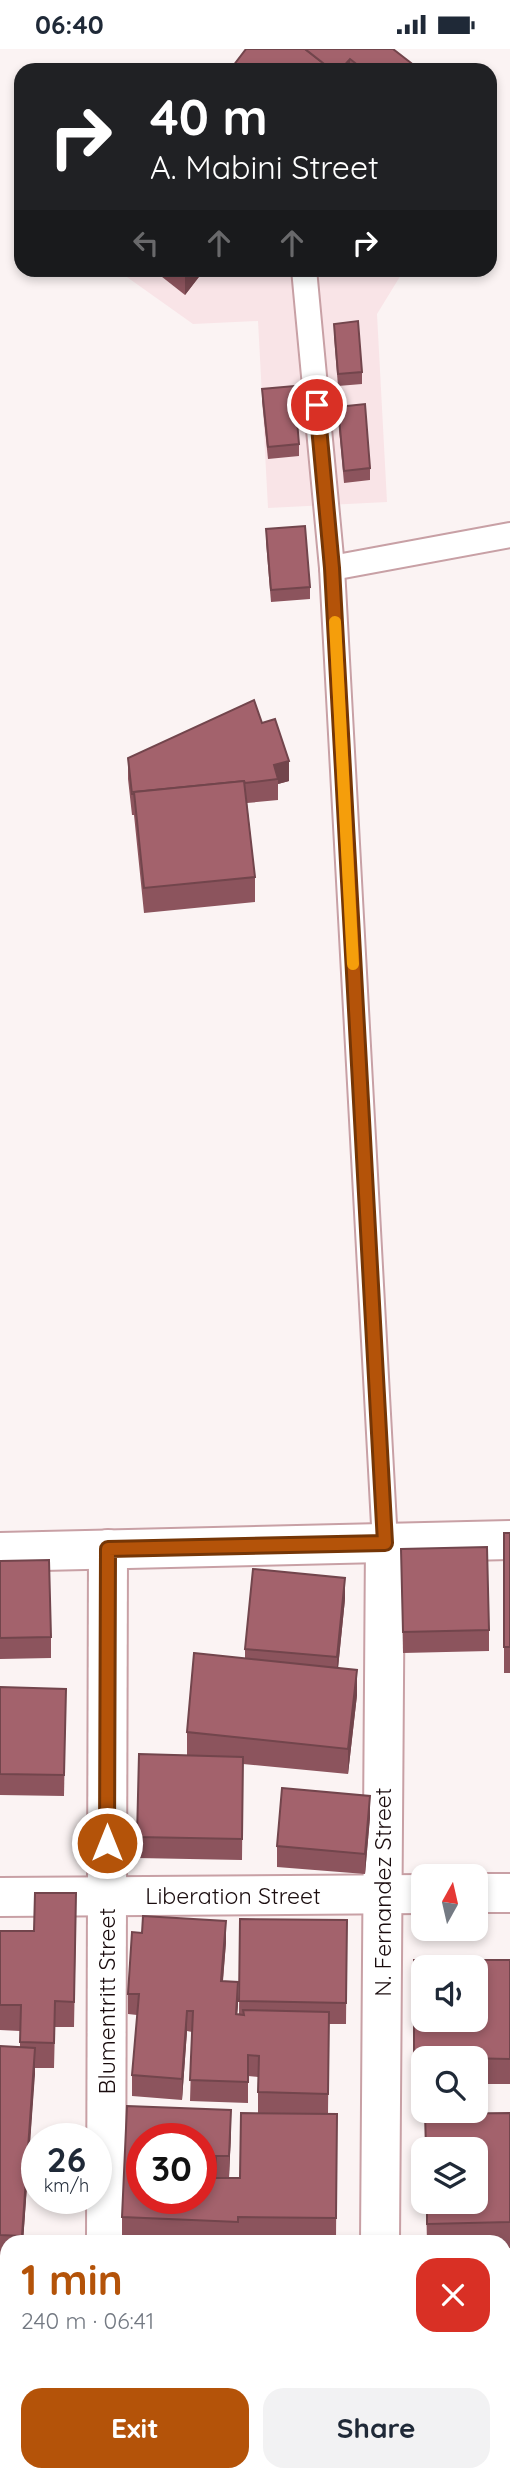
<!DOCTYPE html>
<html lang="en">
<head>
<meta charset="utf-8">
<style>
  :root { --surface:#fff; --page:#f2f2f3; --text:#1f2937; --muted:#747a83; --accent:#b45309 }
  body { margin:0; font-family:Quicksand,sans-serif; background:var(--page); color:var(--text); height:100vh; display:flex; flex-direction:column; font-size:26px; white-space:nowrap }
  * { box-sizing:border-box; margin:0 }
  p { font-size:23px; color:var(--muted) }
  .icon { flex:none; width:38px; height:38px; fill:none; stroke:currentColor; stroke-width:2; stroke-linecap:round; stroke-linejoin:round }
  .map { position:relative; flex:1; overflow:hidden }
  .sheet { position:absolute; left:0px; top:2186px; width:511px; height:247px; display:flex; flex-direction:column; background:var(--surface); border-radius:21px 21px 0 0; box-shadow:0 4px 10px #0003 }
  .sheet>* { flex:none }
  .top-card { position:absolute; left:14px; top:14px; width:483px; height:214px; border-radius:21px; box-shadow:0 4px 10px #0003; background:#202124; color:#fff; overflow:hidden }
  .needle { width:46px; rotate:8deg }
  .buttons { position:absolute; left:411px; top:1815px; display:grid; gap:14px }
  .buttons a { display:grid; place-items:center; width:77px; height:77px; border-radius:14px; background:var(--surface); box-shadow:0 4px 10px #0003; font-size:35px }
  .speed { position:absolute; left:21px; top:2074px; display:flex; gap:14px; font-size:35px; font-weight:700; text-align:center }
  .speed>* { display:grid; place-content:center; width:91px; height:91px; border-radius:50%; background:var(--surface); box-shadow:0 4px 10px #0003; line-height:1 }
  .speed small { font-size:18px; font-weight:400 }
  .speed .limit { border:10px solid #d22; background:#fff; color:#111 }
  .pin { position:absolute; display:grid; place-items:center; width:60px; height:60px; color:#fff; margin:-30px; border:4px solid #fff; border-radius:50%; box-shadow:0 2px 7px #0007 }
  .me { position:absolute; width:77px; margin:-38px; rotate:0deg; stroke-linejoin:round; filter:drop-shadow(0 0 5px #0008) }
  .turn { display:flex; align-items:center; gap:24px; height:147px; padding:0 21px; font-size:32px }
  .turn .icon { width:91px; height:91px; stroke-width:2.5 }
  .turn b { display:block; font-size:49px; line-height:60px }
  .lanes { display:flex; align-items:center; height:66px; padding:0 21px; background:#0003; justify-content:center; gap:35px; direction:ltr }
  .lanes .off { opacity:.35 }
  .round { display:grid; place-items:center; flex:none; width:74px; height:74px; border-radius:21px; background:var(--page) }
  .summary { display:flex; align-items:center; justify-content:space-between; height:119px; padding:0 21px }
  h1 { font-size:42px; font-weight:700; line-height:52px; color:var(--accent) }
  .cta { display:flex; gap:14px; margin-top:auto; padding:14px 21px }
  .cta a { flex:1; height:80px; border-radius:21px; background:var(--accent); color:#fff; font-size:28px; font-weight:700; line-height:80px; text-align:center }
  .cta a+a { background:var(--page); color:var(--text) }
  .status { display:flex; justify-content:space-between; align-items:center; height:49px; padding:0 35px; background:var(--surface); direction:ltr }
  .status svg { height:19px; fill:currentColor }
  .map>svg:first-child { display:block }
</style>
</head>
<body>
<div class="status"><b>06:40</b><svg viewBox="0 0 49 12"><path d="M0 12V9h3v3zM5 12V6h3v6zM10 12V3h3v9zM15 12V0h3v12zM26 1h20v11H26zM47 4h2v5h-2z"/></svg></div>
<div class="map">
<svg width="510" height="2431" viewBox="0 0 510 2431">
  <rect width="100%" height="100%" fill="#fbf3f3"/>
  <polygon fill="#f9e4e7" points="117,221 404,221 377,265 387,453 268,459 258,272 193,275"/>
  <polygon fill="#e8b8bd" points="24,2426 494,2426 494,2431 25,2431"/>
  <g fill="none" stroke-linecap="round" stroke-linejoin="round">
    <defs>
      <g id="service">
        <polyline points="304,220 332,519 385,1494"/>
        <polyline points="332,519 510,486"/>
      </g>
      <g id="minor">
        <polyline points="0,1503 510,1491"/>
        <polyline points="476,1844 510,1844"/>
        <polyline points="0,1848 424,1845"/>
        <polyline points="106,2193 108,1500"/>
        <polyline points="380,2193 385,1494"/>
        <polyline points="504,2239 510,2239"/>
        <polyline points="0,2252 7,2252"/>
      </g>
    </defs>
    <use href="#service" stroke="#c8a0a5" stroke-width="28"/>
    <use href="#minor" stroke="#c8a0a5" stroke-width="42"/>
    <use href="#service" stroke="#fff" stroke-width="24"/>
    <use href="#minor" stroke="#fff" stroke-width="38"/>
  </g>
  <g fill="#8c545d">
    <polygon points="393,0 420,21 230,21"/>
    <polygon points="152,220 205,220 185,246"/>
    <polygon points="334,275 362,323 362,335 338,337 334,287"/>
    <polygon points="262,340 299,395 299,407 268,410 262,352"/>
    <polygon points="338,358 370,419 370,431 344,434 338,370"/>
    <polygon points="266,480 310,538 310,550 271,553 266,493"/>
    <polygon points="262,674 289,732 278,735 278,751 247,754 255,828 255,853 144,864 134,766 132,766 128,730 128,709"/>
    <rect x="504" y="1484" width="6" height="140"/>
    <polygon points="401,1500 489,1581 489,1602 403,1604"/>
    <polygon points="0,1512 51,1588 51,1609 0,1610"/>
    <polygon points="345,1550 338,1619 357,1646 348,1725 243,1715 242,1811 137,1809 139,1705 187,1706 187,1683 245,1609 245,1600"/>
    <polygon points="0,1638 66,1640 64,1747 0,1746"/>
    <polygon points="370,1768 365,1825 277,1818 277,1797"/>
    <polygon points="76,1870 74,1978 55,1978 54,2019 35,2019 23,2193 7,2193 7,2212 0,2212 0,1997 20,1998 20,1982 0,1981 0,1882 34,1882"/>
    <polygon points="240,1870 347,1871 346,1975 329,1975 328,2065 337,2065 336,2190 238,2189 238,2193 210,2193 122,2189 122,2168 231,2082 229,2128 216,2128 216,2129 240,2129 258,2064 258,2028 248,2027 248,2054 190,2052 192,1983 187,1982 182,2051 132,2047 132,2026 137,1966 128,1965 128,1945 226,1893 223,1932 238,1954 237,1965 239,1965"/>
    <polygon points="414,1911 510,1911 510,2035 476,2035 476,2009 424,2009 424,2034 414,2034"/>
    <polygon points="510,2064 510,2199 504,2199 504,2193 427,2193 426,2152 476,2152 476,2100 425,2100 425,2065"/>
    <rect x="504" y="2249" width="6" height="117"/>
  </g>
  <g fill="#72454c">
    <polygon points="350,10 350,21 340,21"/>
    <polygon points="185,220 205,220 185,246"/>
    <polygon points="289,712 289,732 278,735 278,730 274,716"/>
    <polygon points="345,1529 345,1550 337,1629 337,1608"/>
    <polygon points="357,1621 357,1646 348,1725 348,1700"/>
    <polygon points="370,1747 370,1768 365,1825 365,1805"/>
    <polygon points="226,1872 226,1893 221,1953 221,1932"/>
    <polygon points="238,1933 238,1954 236,1986 236,1965"/>
    <polygon points="187,1962 187,1982 182,2051 182,2030"/>
    <polygon points="35,1999 35,2025 23,2193 22,2193"/>
    <polygon points="231,2061 231,2082 229,2128 229,2107"/>
  </g>
  <g fill="#a3626c" stroke="#72454c" stroke-width="2" fill-rule="evenodd">
    <polygon points="246,0 305,0 332,21 230,21"/>
    <polygon points="305,0 393,0 420,21 362,21 363,20 350,10 340,21 332,21"/>
    <polygon points="358,272 362,323 338,325 334,275"/>
    <polygon points="294,337 299,395 268,398 262,340"/>
    <polygon points="365,355 370,419 344,422 338,358"/>
    <polygon points="305,477 310,538 271,541 266,480"/>
    <polygon points="254,651 262,674 275,670 289,712 274,716 278,730 245,734 244,732 134,743 135,745 132,745 128,709"/>
    <polygon points="244,732 255,828 144,839 134,743"/>
    <rect x="504" y="1484" width="6" height="114"/>
    <polygon points="487,1498 489,1581 403,1583 401,1500"/>
    <polygon points="49,1511 51,1588 0,1589 0,1512"/>
    <polygon points="253,1520 345,1529 337,1608 245,1600"/>
    <polygon points="194,1604 357,1621 348,1700 187,1683"/>
    <polygon points="0,1638 66,1640 64,1726 0,1725"/>
    <polygon points="139,1705 243,1708 242,1790 137,1788"/>
    <polygon points="282,1739 370,1747 365,1805 277,1797"/>
    <polygon points="35,1844 76,1844 74,1953 55,1952 54,1994 20,1993 21,1956 0,1956 0,1882 34,1882"/>
    <polygon points="143,1867 226,1872 221,1932 238,1933 236,1965 244,1966 243,1961 329,1963 328,2045 258,2043 259,2007 248,2006 248,2033 190,2031 193,1962 187,1962 182,2030 132,2026 139,1945 128,1945 132,1883 142,1884"/>
    <polygon points="240,1870 347,1871 346,1954 239,1952"/>
    <path d="M414,1911H510V2010L414,2008ZM424,1918H476V1970H424Z"/>
    <polygon points="0,1997 35,1999 22,2187 0,2186"/>
    <path d="M127,2057L231,2061L229,2107H216L215,2129H240L241,2064L337,2065L336,2169L238,2168V2173L122,2168ZM142,2090H201V2149H142Z"/>
    <polygon points="510,2064 510,2173 427,2175 427,2152 476,2152 476,2100 426,2100 425,2065"/>
    <rect x="504" y="2249" width="6" height="89"/>
    <polygon points="0,2256 7,2256 7,2426 22,2426 22,2431 0,2431"/>
  </g>
  <g fill="none" stroke-linecap="round" stroke-linejoin="round">
    <defs>
      <polyline id="route" points="107,1794 108,1500 385,1494 332,519 317,356"/>
    </defs>
    <use href="#route" stroke="#753606" stroke-width="18"/>
    <use href="#route" stroke="#b45309" stroke-width="12"/>
    <polyline stroke="#f59e0b" stroke-width="12" points="335,573 353,915"/>
  </g>
  <g text-anchor="middle" dominant-baseline="central" stroke-width="7" stroke-linejoin="round" paint-order="stroke">
    <g font-size="23" fill="#1a0c0e" stroke="#fff">
      <text transform="translate(382 1843) rotate(-90)">N. Fernandez Street</text>
      <text x="233" y="1846">Liberation Street</text>
      <text transform="translate(106 1952) rotate(-90)">Blumentritt Street</text>
    </g>
  </g>
</svg>
<div class="buttons">
<a><svg class="needle" viewBox="-14 -14 28 28"><path d="M0-13l5 13h-10z" fill="#e53935"/><path d="M0 13l5-13h-10z" fill="#747a83"/></svg></a>
<a><svg class="icon" aria-label="sound" viewBox="0 0 24 24"><path d="M4 9h4l5-4v14l-5-4H4zM17 9q2 3 0 6"/></svg></a>
<a><svg class="icon" aria-label="search" viewBox="0 0 24 24"><circle cx="10" cy="10" r="6"/><path d="M15 15l6 6"/></svg></a>
<a><svg class="icon" aria-label="layers" viewBox="0 0 24 24"><path d="M12 4l9 5-9 5-9-5zM3 14l9 5 9-5"/></svg></a>
</div>
<div class="speed"><div>26<small>km/h</small></div><div class="limit">30</div></div>
<div class="pin" style="left:317px;top:356px;background:#d93025"><svg class="icon" aria-label="arrive" viewBox="0 0 24 24"><path d="M6 21V4h12l-3 4 3 4H6"/></svg></div>
<svg class="me" style="left:107px;top:1794px" viewBox="-20 -20 40 40"><circle r="17" fill="#b45309" stroke="#fff" stroke-width="3"/><path d="M0-11L8 9 0 5-8 9z" fill="#fff"/></svg>
<div class="top-card">
<div class="turn"><svg class="icon" aria-label="right" viewBox="0 0 24 24"><path d="M7 20v-9h11M14 6l5 5-5 5"/></svg><div><b>40 m</b>A. Mabini Street</div></div>
<div class="lanes"><svg class="icon off" aria-label="left" viewBox="0 0 24 24"><path d="M17 20v-9H6M10 6l-5 5 5 5"/></svg><svg class="icon off" aria-label="ahead" viewBox="0 0 24 24"><path d="M12 20V5M6 11l6-6 6 6"/></svg><svg class="icon off" aria-label="ahead" viewBox="0 0 24 24"><path d="M12 20V5M6 11l6-6 6 6"/></svg><svg class="icon" aria-label="right" viewBox="0 0 24 24"><path d="M7 20v-9h11M14 6l5 5-5 5"/></svg></div>
</div>
<section class="sheet">
<div class="summary"><div><h1>1 min</h1><p>240 m · 06:41</p></div><a class="round" style="background:#d93025;color:#fff"><svg class="icon" aria-label="close" viewBox="0 0 24 24"><path d="M6 6l12 12M18 6L6 18"/></svg></a></div>
<div class="cta"><a>Exit</a><a>Share</a></div>
</section>
</div>
</body>
</html>
